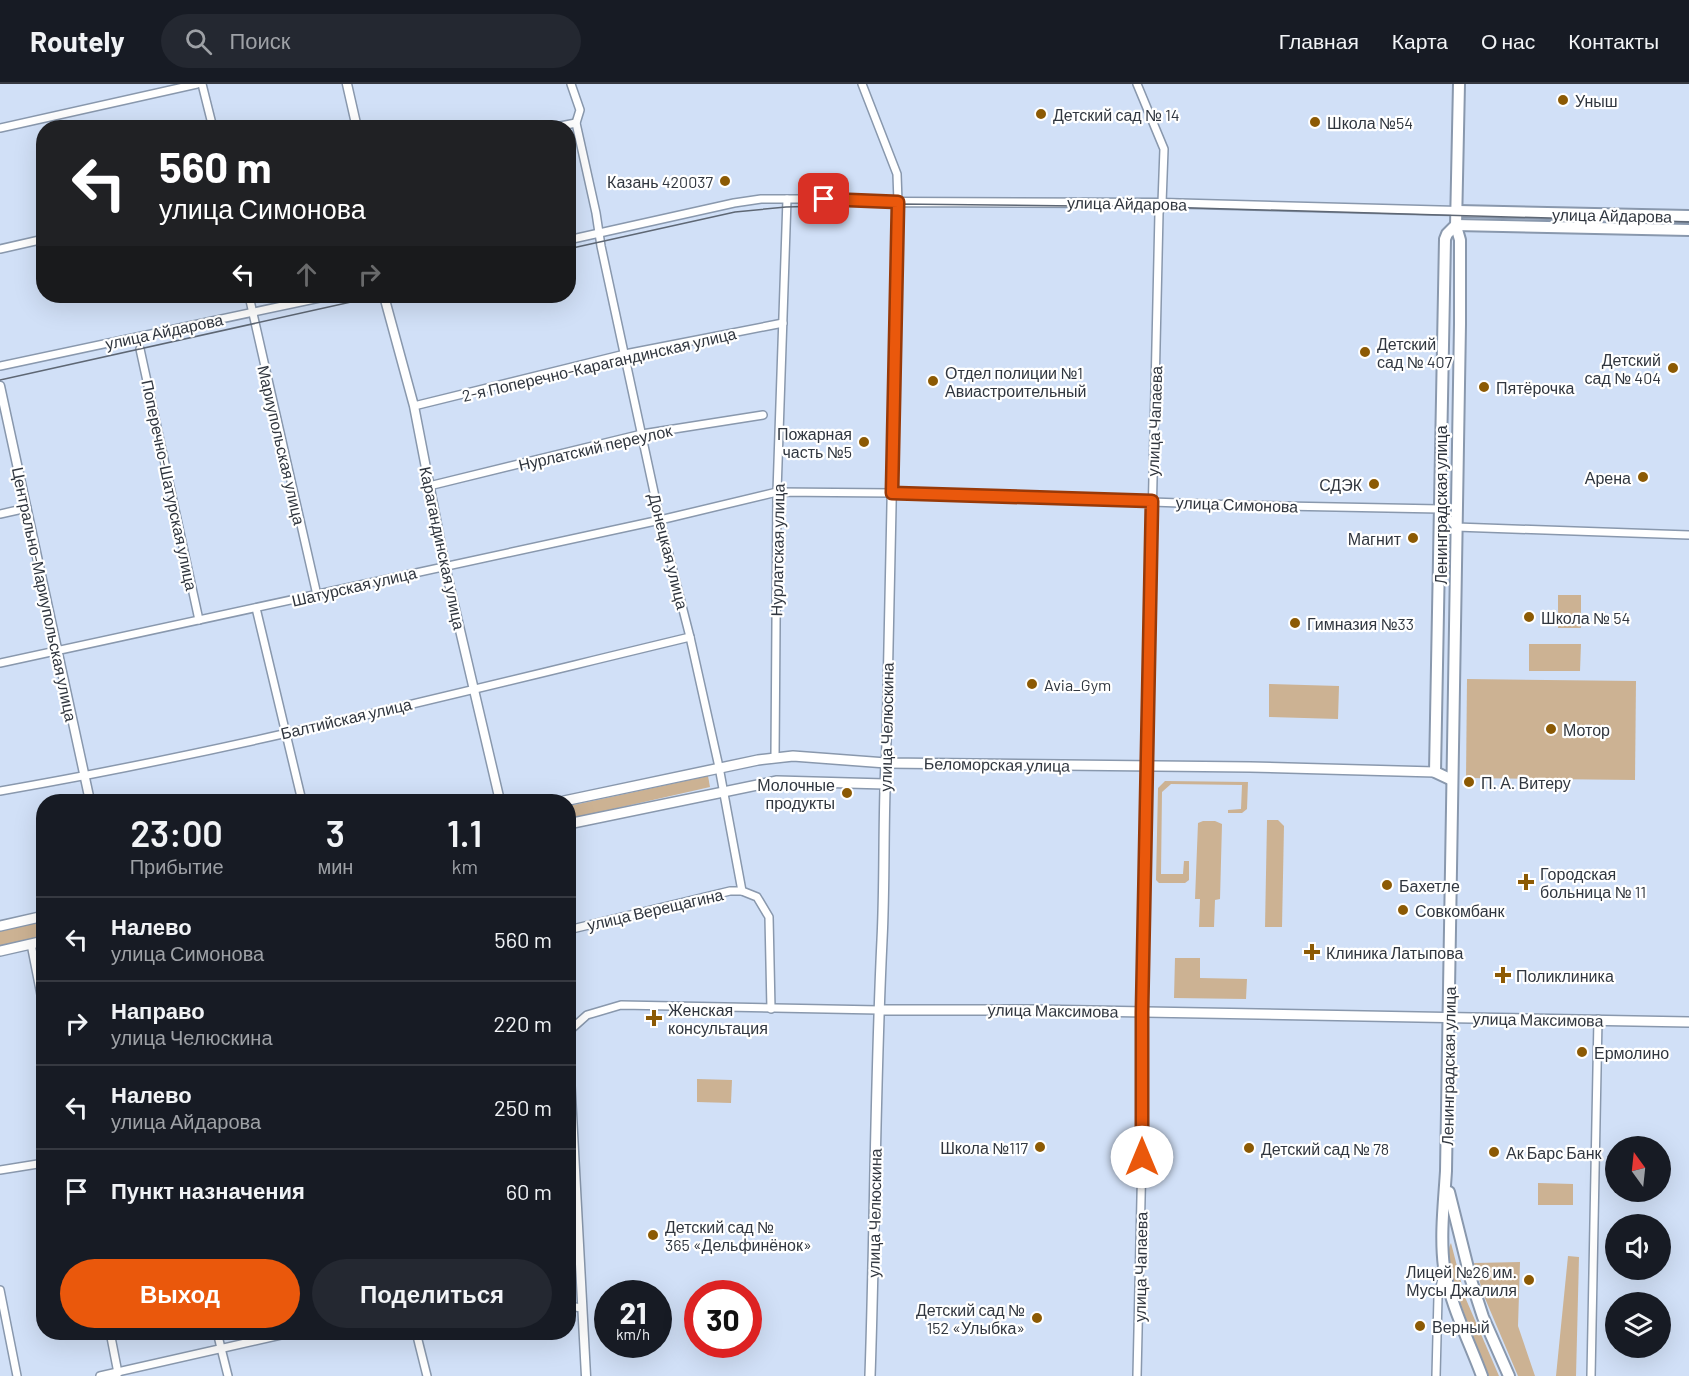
<!DOCTYPE html>
<html lang="ru">
<head>
<meta charset="utf-8">
<style>
  :root { --surface:#171b24; --page:#242831; --text:#f1f3f6; --muted:#9ea1a6; --line:#363941; --accent:#ea580c }
  body { margin:0; font-family:Barlow,sans-serif; background:var(--page); color:var(--text); height:100vh; display:flex; flex-direction:column; font-size:22px; white-space:nowrap }
  * { box-sizing:border-box; margin:0 }
  p { font-size:20px; color:var(--muted) }
  .icon { flex:none; width:33px; height:33px; fill:none; stroke:currentColor; stroke-width:2; stroke-linecap:round; stroke-linejoin:round }
  .map { position:relative; flex:1; overflow:hidden }
  .drawer { position:absolute; left:36px; top:710px; width:540px; height:546px; display:flex; flex-direction:column; background:var(--surface); border-radius:24px; box-shadow:0 6px 24px #0002 }
  .drawer>* { flex:none }
  .top-card { position:absolute; left:36px; top:36px; width:540px; height:183px; border-radius:24px; box-shadow:0 6px 24px #0002; background:#202124; color:#fff; overflow:hidden }
  .needle { width:39px; rotate:345deg }
  .fabs { position:absolute; left:1605px; top:1052px; display:grid; gap:12px }
  .fabs a { display:grid; place-items:center; width:66px; height:66px; border-radius:50%; background:var(--surface); box-shadow:0 6px 24px #0002; font-size:30px }
  .speed { position:absolute; left:594px; top:1196px; display:flex; gap:12px; font-size:30px; font-weight:700; text-align:center }
  .speed>* { display:grid; place-content:center; width:78px; height:78px; border-radius:50%; background:var(--surface); box-shadow:0 6px 24px #0002; line-height:1 }
  .speed small { font-size:15px; font-weight:400 }
  .speed .limit { border:9px solid #d22; background:#fff; color:#111 }
  .pin { position:absolute; display:grid; place-items:center; width:51px; height:51px; color:#fff; margin:-26px; border-radius:12px; box-shadow:0 3px 9px #0006 }
  .me { position:absolute; width:66px; margin:-33px; rotate:0deg; stroke-linejoin:round; filter:drop-shadow(0 0 4px #0008) }
  .turn { display:flex; align-items:center; gap:21px; height:126px; padding:0 24px; font-size:27px }
  .turn .icon { width:78px; height:78px; stroke-width:2.5 }
  .turn b { display:block; font-size:42px; line-height:51px }
  .lanes { display:flex; align-items:center; height:57px; padding:0 24px; background:#0003; justify-content:center; gap:30px; direction:ltr }
  .lanes .off { opacity:.35 }
  .eta { display:flex; justify-content:space-evenly; align-items:center; height:102px; text-align:center }
  .eta b { font-size:36px; font-weight:600; line-height:42px }
  .cta { display:flex; gap:12px; margin-top:auto; padding:12px 24px }
  .cta a { flex:1; height:69px; border-radius:36px; background:var(--accent); color:#fff; font-size:24px; font-weight:600; line-height:69px; text-align:center }
  .cta a+a { background:var(--page); color:var(--text) }
  ul { padding:0; list-style:none }
  li { display:flex; align-items:center; gap:18px; height:84px; padding:0 24px; border-top:2px solid var(--line) }
  li div { flex:1 }
  li b { display:block; font-size:22px }
  li em { font-style:normal }
  header { display:flex; align-items:center; gap:36px; box-sizing:border-box; height:84px; padding:0 30px; background:var(--surface); border-bottom:2px solid var(--line) }
  header strong { font-size:28px }
  nav { display:flex; gap:33px; margin-inline-start:auto; font-size:21px }
  .search { width:420px; height:54px; background:var(--page); display:flex; align-items:center; gap:15px; box-sizing:border-box; padding:0 21px; border-radius:33px; color:var(--muted); font-size:22px }
  .map>svg:first-child { display:block }
</style>
</head>
<body>
<header>
<strong>Routely</strong>
<div class="search"><svg class="icon" aria-label="search" viewBox="0 0 24 24"><circle cx="10" cy="10" r="6"/><path d="M15 15l6 6"/></svg>Поиск</div>
<nav><a>Главная</a><a>Карта</a><a>О нас</a><a>Контакты</a></nav>
</header>
<div class="map">
<svg width="1689" height="1292" viewBox="0 0 1689 1292">
  <rect width="100%" height="100%" fill="#d1e0f7"/>
  <g fill="#ccb293">
    <rect x="1558" y="511" width="23" height="33"/>
    <polygon points="1529,560 1581,560 1580,587 1529,587"/>
    <polygon points="1467,595 1636,597 1635,696 1466,694"/>
    <polygon points="1269,600 1339,602 1338,635 1269,633"/>
    <polygon points="708,692 710,703 569,735 569,722"/>
    <polygon points="1165,697 1248,698 1247,725 1242,729 1228,729 1228,726 1241,725 1242,701 1171,700 1162,708 1161,790 1183,790 1184,777 1189,777 1189,796 1185,799 1159,799 1156,796 1158,704"/>
    <polygon points="1267,736 1278,736 1284,742 1282,843 1265,843"/>
    <polygon points="1203,737 1215,737 1222,740 1220,815 1215,816 1214,843 1199,843 1200,815 1195,815 1198,739"/>
    <polygon points="43,837 43,852 0,862 0,846"/>
    <polygon points="1175,874 1200,874 1200,894 1247,895 1246,915 1174,914"/>
    <polygon points="697,995 732,996 731,1019 697,1018"/>
    <polygon points="1538,1099 1573,1100 1573,1121 1538,1121"/>
    <path d="M1451,1159L1465,1213L1499,1292H1489C1480,1270 1439,1177 1451,1159Z"/>
    <polygon points="1568,1172 1579,1173 1576,1292 1556,1292"/>
    <polygon points="1520,1178 1518,1242 1535,1292 1518,1292 1484,1212 1474,1179"/>
  </g>
  <g fill="none" stroke-linecap="round" stroke-linejoin="round">
    <defs>
      <g id="minor">
        <polyline points="202,0 213,44"/>
        <polyline points="571,0 580,26 576,39 596,129 601,162 660,436 690,553 719,683 742,807 757,813 769,833 771,925"/>
        <polyline points="1137,0 1164,65 1162,119 1159,129 1146,703 1142,928 1142,1070 1137,1292"/>
        <polyline points="0,44 197,0"/>
        <polyline points="550,44 576,39"/>
        <polyline points="568,156 734,119 761,115 843,115 898,118 897,90 862,0"/>
        <polyline points="0,165 44,155"/>
        <polyline points="249,212 317,511"/>
        <polyline points="140,265 199,536"/>
        <polyline points="0,282 329,212"/>
        <polyline points="414,322 625,270 783,239"/>
        <polyline points="429,402 642,350 763,331"/>
        <polyline points="0,430 27,424"/>
        <polyline points="256,524 302,717"/>
        <polyline points="0,579 660,436 777,408 892,409 1237,421 1440,425 1456,443 1689,451"/>
        <polyline points="775,673 777,408 787,115"/>
        <path d="M0,707C232,667 461,608 690,553"/>
        <polyline points="568,846 730,807 742,807"/>
        <polyline points="31,860 44,926"/>
        <polyline points="568,948 587,931 621,921 879,926"/>
        <polyline points="0,1086 44,1079"/>
        <polyline points="0,1206 17,1292"/>
        <polyline points="568,1222 582,1224"/>
        <polyline points="110,1248 118,1289"/>
        <polyline points="217,1248 228,1292"/>
        <polyline points="416,1248 427,1292"/>
        <polyline points="100,1292 294,1248"/>
        <polyline points="1436,1292 1438,1213 1443,1190"/>
        <polyline points="1591,1292 1598,935"/>
      </g>
      <g id="tertiary">
        <polyline points="347,0 357,44"/>
        <polyline points="384,212 414,322 445,482 500,717"/>
        <polyline points="0,302 90,717"/>
        <polyline points="886,679 898,118 1162,119 1458,127"/>
        <polyline points="568,955 586,1292"/>
      </g>
      <g id="secondary">
        <polyline points="564,717 758,676 793,672 886,679 1250,683 1435,688"/>
        <polyline points="568,740 777,697 885,700"/>
        <polyline points="0,842 44,832"/>
        <polyline points="0,867 44,857"/>
        <polyline points="879,926 1035,926 1689,938"/>
        <path d="M870,1292C875,1147 875,1001 882,856C885,797 883,738 886,679"/>
      </g>
      <g id="primary">
        <path d="M1459,0L1456,142L1460,156V240L1446,1087C1444,1119 1440,1152 1444,1183C1450,1220 1469,1257 1482,1292"/>
        <polyline points="1458,127 1689,132"/>
        <polyline points="1456,141 1689,146"/>
        <polyline points="1452,696 1435,688 1445,155 1447,150 1456,141"/>
        <polyline points="1449,1108 1471,1196 1483,1233 1509,1292"/>
      </g>
    </defs>
    <use href="#minor" stroke="#8998ad" stroke-width="10"/>
    <use href="#tertiary" stroke="#8998ad" stroke-width="11"/>
    <use href="#secondary" stroke="#8998ad" stroke-width="12"/>
    <use href="#primary" stroke="#8998ad" stroke-width="14"/>
    <use href="#minor" stroke="#fff" stroke-width="7"/>
    <use href="#tertiary" stroke="#fff" stroke-width="8"/>
    <use href="#secondary" stroke="#fff" stroke-width="9"/>
    <use href="#primary" stroke="#fff" stroke-width="10"/>
    <g stroke="#5e6774" stroke-width="1.5">
      <polyline points="568,165 735,128 786,123 898,120 1160,123 1689,138"/>
      <polyline points="0,296 378,212"/>
    </g>
  </g>
  <g fill="none" stroke-linecap="round" stroke-linejoin="round">
    <defs>
      <polyline id="route" points="824,115 898,118 892,409 1152,417 1142,928 1142,1073"/>
    </defs>
    <use href="#route" stroke="#983908" stroke-width="15"/>
    <use href="#route" stroke="#ea580c" stroke-width="10"/>
  </g>
  <g fill="#8c5a04" stroke="#fff" stroke-width="2">
    <circle cx="1563" cy="16" r="6"/>
    <circle cx="1041" cy="30" r="6"/>
    <circle cx="1315" cy="38" r="6"/>
    <circle cx="725" cy="97" r="6"/>
    <circle cx="1365" cy="268" r="6"/>
    <circle cx="1673" cy="284" r="6"/>
    <circle cx="933" cy="297" r="6"/>
    <circle cx="1484" cy="303" r="6"/>
    <circle cx="864" cy="358" r="6"/>
    <circle cx="1643" cy="393" r="6"/>
    <circle cx="1374" cy="400" r="6"/>
    <circle cx="1413" cy="454" r="6"/>
    <circle cx="1529" cy="533" r="6"/>
    <circle cx="1295" cy="539" r="6"/>
    <circle cx="1032" cy="600" r="6"/>
    <circle cx="1551" cy="645" r="6"/>
    <circle cx="1469" cy="698" r="6"/>
    <circle cx="847" cy="709" r="6"/>
    <path d="M1523 789h6v6h6v6h-6v6h-6v-6h-6v-6h6z"/>
    <circle cx="1387" cy="801" r="6"/>
    <circle cx="1403" cy="826" r="6"/>
    <path d="M1309 859h6v6h6v6h-6v6h-6v-6h-6v-6h6z"/>
    <path d="M1500 882h6v6h6v6h-6v6h-6v-6h-6v-6h6z"/>
    <path d="M651 925h6v6h6v6h-6v6h-6v-6h-6v-6h6z"/>
    <circle cx="1582" cy="968" r="6"/>
    <circle cx="1040" cy="1063" r="6"/>
    <circle cx="1249" cy="1064" r="6"/>
    <circle cx="1494" cy="1068" r="6"/>
    <circle cx="653" cy="1151" r="6"/>
    <circle cx="1529" cy="1196" r="6"/>
    <circle cx="1037" cy="1234" r="6"/>
    <circle cx="1420" cy="1242" r="6"/>
  </g>
  <g text-anchor="middle" dominant-baseline="central" stroke-width="4.5" stroke-linejoin="round" paint-order="stroke">
    <g font-size="16" fill="#30363f" stroke="#fff" text-anchor="start">
      <text x="1575" y="16">Уныш</text>
      <text x="1053" y="30">Детский сад № 14</text>
      <text x="1327" y="38">Школа №54</text>
      <text x="713" y="97" text-anchor="end">Казань 420037</text>
      <text x="1377" y="259">Детский<tspan x="1377" dy="18">сад № 407</tspan></text>
      <text x="1661" y="275" text-anchor="end">Детский<tspan x="1661" dy="18">сад № 404</tspan></text>
      <text x="945" y="288">Отдел полиции №1<tspan x="945" dy="18">Авиастроительный</tspan></text>
      <text x="1496" y="303">Пятёрочка</text>
      <text x="852" y="349" text-anchor="end">Пожарная<tspan x="852" dy="18">часть №5</tspan></text>
      <text x="1631" y="393" text-anchor="end">Арена</text>
      <text x="1362" y="400" text-anchor="end">СДЭК</text>
      <text x="1401" y="454" text-anchor="end">Магнит</text>
      <text x="1541" y="533">Школа № 54</text>
      <text x="1307" y="539">Гимназия №33</text>
      <text x="1044" y="600">Avia_Gym</text>
      <text x="1563" y="645">Мотор</text>
      <text x="1481" y="698">П. А. Витеру</text>
      <text x="835" y="700" text-anchor="end">Молочные<tspan x="835" dy="18">продукты</tspan></text>
      <text x="1540" y="789">Городская<tspan x="1540" dy="18">больница № 11</tspan></text>
      <text x="1399" y="801">Бахетле</text>
      <text x="1415" y="826">Совкомбанк</text>
      <text x="1326" y="868">Клиника Латыпова</text>
      <text x="1516" y="891">Поликлиника</text>
      <text x="668" y="925">Женская<tspan x="668" dy="18">консультация</tspan></text>
      <text x="1594" y="968">Ермолино</text>
      <text x="1028" y="1063" text-anchor="end">Школа №117</text>
      <text x="1261" y="1064">Детский сад № 78</text>
      <text x="1506" y="1068">Ак Барс Банк</text>
      <text x="665" y="1142">Детский сад №<tspan x="665" dy="18">365 «Дельфинёнок»</tspan></text>
      <text x="1517" y="1187" text-anchor="end">Лицей №26 им.<tspan x="1517" dy="18">Мусы Джалиля</tspan></text>
      <text x="1025" y="1225" text-anchor="end">Детский сад №<tspan x="1025" dy="18">152 «Улыбка»</tspan></text>
      <text x="1432" y="1242">Верный</text>
    </g>
    <g font-size="16" fill="#30363f" stroke="#fff">
      <text transform="translate(1127 119) rotate(1)">улица Айдарова</text>
      <text transform="translate(1612 131) rotate(1)">улица Айдарова</text>
      <text transform="translate(164 247) rotate(-12)">улица Айдарова</text>
      <text transform="translate(599 280) rotate(-13)">2-я Поперечно-Карагандинская улица</text>
      <text transform="translate(1154 337) rotate(-88)">улица Чапаева</text>
      <text transform="translate(282 361) rotate(77)">Мариупольская улица</text>
      <text transform="translate(595 363) rotate(-13)">Нурлатский переулок</text>
      <text transform="translate(170 401) rotate(78)">Поперечно-Шатурская улица</text>
      <text transform="translate(1237 420) rotate(2)">улица Симонова</text>
      <text transform="translate(1440 421) rotate(-90)">Ленинградская улица</text>
      <text transform="translate(443 464) rotate(78)">Карагандинская улица</text>
      <text transform="translate(777 466) rotate(-89)">Нурлатская улица</text>
      <text transform="translate(669 467) rotate(76)">Донецкая улица</text>
      <text transform="translate(354 502) rotate(-13)">Шатурская улица</text>
      <text transform="translate(45 510) rotate(78)">Центрально-Мариупольская улица</text>
      <text transform="translate(346 634) rotate(-13)">Балтийская улица</text>
      <text transform="translate(886 643) rotate(-89)">улица Челюскина</text>
      <text transform="translate(997 680) rotate(1)">Беломорская улица</text>
      <text transform="translate(655 825) rotate(-13)">улица Верещагина</text>
      <text transform="translate(1053 926) rotate(1)">улица Максимова</text>
      <text transform="translate(1538 935) rotate(1)">улица Максимова</text>
      <text transform="translate(1448 982) rotate(-89)">Ленинградская улица</text>
      <text transform="translate(874 1129) rotate(-89)">улица Челюскина</text>
      <text transform="translate(1140 1183) rotate(-89)">улица Чапаева</text>
    </g>
  </g>
</svg>
<div class="fabs">
<a><svg class="needle" viewBox="-14 -14 28 28"><path d="M0-13l5 13h-10z" fill="#e53935"/><path d="M0 13l5-13h-10z" fill="#9ea1a6"/></svg></a>
<a><svg class="icon" aria-label="sound" viewBox="0 0 24 24"><path d="M4 9h4l5-4v14l-5-4H4zM17 9q2 3 0 6"/></svg></a>
<a><svg class="icon" aria-label="layers" viewBox="0 0 24 24"><path d="M12 4l9 5-9 5-9-5zM3 14l9 5 9-5"/></svg></a>
</div>
<div class="speed"><div>21<small>km/h</small></div><div class="limit">30</div></div>
<div class="pin" style="left:824px;top:115px;background:#d93025"><svg class="icon" aria-label="arrive" viewBox="0 0 24 24"><path d="M6 21V4h12l-3 4 3 4H6"/></svg></div>
<svg class="me" style="left:1142px;top:1073px" viewBox="-20 -20 40 40"><circle r="19" fill="#fff"/><path d="M0-13L10 11 0 6-10 11z" fill="#ea580c"/></svg>
<div class="top-card">
<div class="turn"><svg class="icon" aria-label="left" viewBox="0 0 24 24"><path d="M17 20v-9H6M10 6l-5 5 5 5"/></svg><div><b>560 m</b>улица Симонова</div></div>
<div class="lanes"><svg class="icon" aria-label="left" viewBox="0 0 24 24"><path d="M17 20v-9H6M10 6l-5 5 5 5"/></svg><svg class="icon off" aria-label="ahead" viewBox="0 0 24 24"><path d="M12 20V5M6 11l6-6 6 6"/></svg><svg class="icon off" aria-label="right" viewBox="0 0 24 24"><path d="M7 20v-9h11M14 6l5 5-5 5"/></svg></div>
</div>
<section class="drawer">
<div class="eta">
<div><b>23:00</b><p>Прибытие</p></div>
<div><b>3</b><p>мин</p></div>
<div><b>1.1</b><p>km</p></div>
</div>
<ul>
<li><svg class="icon" aria-label="left" viewBox="0 0 24 24"><path d="M17 20v-9H6M10 6l-5 5 5 5"/></svg><div><b>Налево</b><p>улица Симонова</p></div><em>560 m</em></li>
<li><svg class="icon" aria-label="right" viewBox="0 0 24 24"><path d="M7 20v-9h11M14 6l5 5-5 5"/></svg><div><b>Направо</b><p>улица Челюскина</p></div><em>220 m</em></li>
<li><svg class="icon" aria-label="left" viewBox="0 0 24 24"><path d="M17 20v-9H6M10 6l-5 5 5 5"/></svg><div><b>Налево</b><p>улица Айдарова</p></div><em>250 m</em></li>
<li><svg class="icon" aria-label="arrive" viewBox="0 0 24 24"><path d="M6 21V4h12l-3 4 3 4H6"/></svg><div><b>Пункт назначения</b></div><em>60 m</em></li>
</ul>
<div class="cta"><a>Выход</a><a>Поделиться</a></div>
</section>
</div>
</body>
</html>
